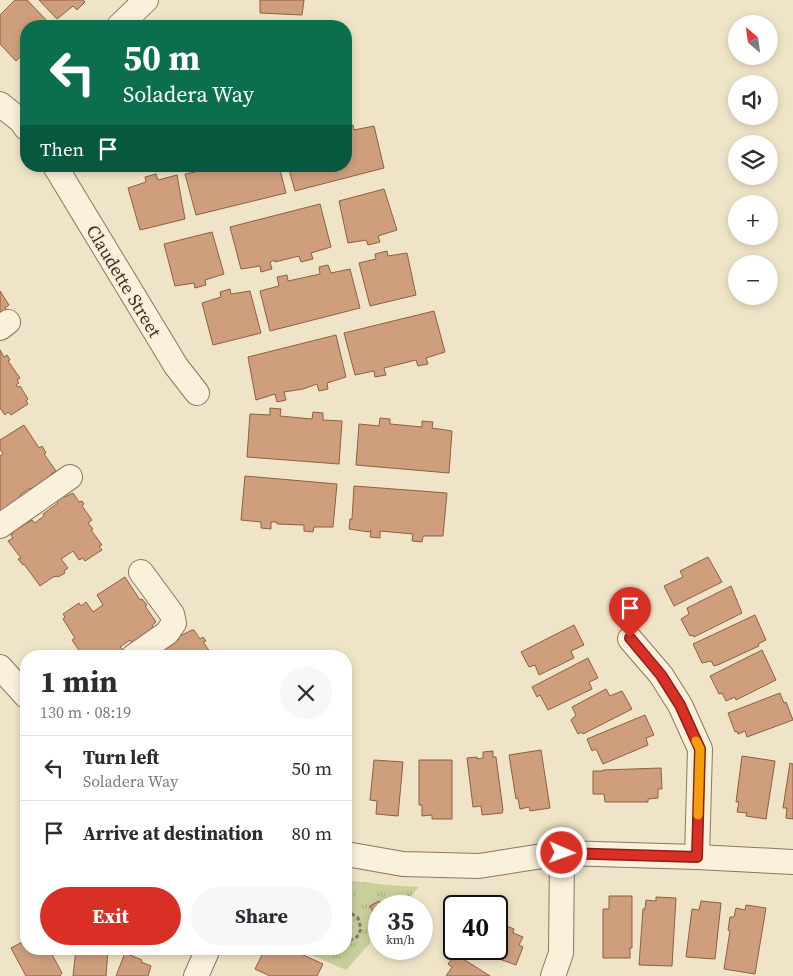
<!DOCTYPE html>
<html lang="en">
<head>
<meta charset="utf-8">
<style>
  :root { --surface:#fff; --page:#f7f7f7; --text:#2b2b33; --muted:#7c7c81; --line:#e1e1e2; --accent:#d93025 }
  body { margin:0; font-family:"Source Serif 4",serif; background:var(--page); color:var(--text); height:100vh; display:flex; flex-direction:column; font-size:19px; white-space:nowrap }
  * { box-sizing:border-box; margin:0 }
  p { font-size:16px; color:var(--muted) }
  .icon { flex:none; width:28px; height:28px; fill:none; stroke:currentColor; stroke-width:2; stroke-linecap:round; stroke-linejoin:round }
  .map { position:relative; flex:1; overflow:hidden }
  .sheet { position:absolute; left:20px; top:650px; width:332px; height:305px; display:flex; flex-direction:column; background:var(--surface); border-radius:20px; box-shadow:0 2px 8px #0003 }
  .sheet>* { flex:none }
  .top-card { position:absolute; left:20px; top:20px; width:332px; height:152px; border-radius:20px; box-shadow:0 2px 8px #0003; background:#0b6e4f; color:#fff; overflow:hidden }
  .needle { width:32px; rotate:331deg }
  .controls { position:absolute; left:728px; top:15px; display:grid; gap:10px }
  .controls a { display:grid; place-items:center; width:50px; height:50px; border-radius:50%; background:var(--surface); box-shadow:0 2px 8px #0003; font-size:25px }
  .speed { position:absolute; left:368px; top:895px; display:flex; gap:10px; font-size:25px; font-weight:700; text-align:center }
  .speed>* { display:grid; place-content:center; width:65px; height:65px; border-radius:50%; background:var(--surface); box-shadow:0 2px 8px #0003; line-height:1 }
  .speed small { font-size:12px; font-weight:400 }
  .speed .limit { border:2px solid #111; border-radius:8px; background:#fff; color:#111 }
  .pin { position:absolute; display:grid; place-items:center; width:42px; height:42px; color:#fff; margin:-51px -21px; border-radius:50% 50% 50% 0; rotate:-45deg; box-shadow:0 0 5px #0007 }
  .pin .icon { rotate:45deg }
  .me { position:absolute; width:55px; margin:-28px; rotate:92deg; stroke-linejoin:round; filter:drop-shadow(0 0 4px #0008) }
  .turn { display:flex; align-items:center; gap:18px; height:105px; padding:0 20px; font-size:22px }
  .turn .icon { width:65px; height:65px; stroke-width:2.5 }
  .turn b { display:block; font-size:35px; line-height:42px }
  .then { display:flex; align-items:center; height:48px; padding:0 20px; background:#0003; gap:10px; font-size:19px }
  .round { display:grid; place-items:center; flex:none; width:52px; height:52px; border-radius:26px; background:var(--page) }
  .overview { display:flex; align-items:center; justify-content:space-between; height:85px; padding:0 20px }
  h1 { font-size:30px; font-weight:700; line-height:38px }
  .action { display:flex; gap:10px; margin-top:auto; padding:10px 20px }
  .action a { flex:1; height:58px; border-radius:30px; background:var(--accent); color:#fff; font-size:20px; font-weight:700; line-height:58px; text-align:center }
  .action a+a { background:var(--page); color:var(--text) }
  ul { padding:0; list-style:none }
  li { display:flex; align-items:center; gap:15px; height:65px; padding:0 20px; border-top:1px solid var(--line) }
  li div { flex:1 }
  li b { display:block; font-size:19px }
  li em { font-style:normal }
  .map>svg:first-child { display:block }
</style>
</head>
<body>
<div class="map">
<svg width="793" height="976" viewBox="0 0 793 976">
  <defs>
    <pattern id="park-tufts" width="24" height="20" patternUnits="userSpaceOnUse" patternTransform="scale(1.25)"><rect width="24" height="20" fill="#c9cf9b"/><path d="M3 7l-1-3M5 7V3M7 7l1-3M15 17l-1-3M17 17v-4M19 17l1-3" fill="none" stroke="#aeb285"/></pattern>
  </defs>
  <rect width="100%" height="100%" fill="#f0e4c8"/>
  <polygon fill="url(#park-tufts)" points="346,880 386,885 419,887 402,906 379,906 379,933 346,970 298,949 346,949"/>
  <g fill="#cf9f7d" stroke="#8d5f41">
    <polygon points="15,0 27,0 52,26 26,26 26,51 16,61 0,44 0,15"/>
    <polygon points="39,0 83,0 85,2 77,10 73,6 57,19"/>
    <polygon points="260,0 304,0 302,15 260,13"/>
    <polygon points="353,125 354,130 374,126 384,168 295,191 288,166 346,166 346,127"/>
    <polygon points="204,166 279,166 286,193 196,215 185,174 195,172 194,170 204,168"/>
    <polygon points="156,174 158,180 177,175 185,219 140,230 128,188 146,182 145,177"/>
    <polygon points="384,189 397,230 378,236 380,242 368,245 366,240 348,243 339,201"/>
    <polygon points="320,204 331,247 311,253 313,259 301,262 299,256 275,262 275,260 270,262 272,269 261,272 260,266 241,269 230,227"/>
    <polygon points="212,232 224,274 205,280 206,285 195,288 194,283 175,286 164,244"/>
    <polygon points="387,251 388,256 407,253 416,295 370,306 359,263 376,259 375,254"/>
    <polygon points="328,265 331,273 350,269 360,308 270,331 260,291 279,286 277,277 287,275 288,281 320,274 319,267"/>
    <polygon points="230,289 231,294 250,291 261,333 213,345 202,303 221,297 220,292"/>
    <polygon points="0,291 9,305 5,308 7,311 0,318"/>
    <polygon points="434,311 445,352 426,358 428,364 418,366 416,360 384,368 386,375 375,377 374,371 355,375 344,333"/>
    <polygon points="336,335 346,377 327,383 328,389 319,391 317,384 303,389 284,392 286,400 277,402 275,394 256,400 248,357"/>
    <polygon points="0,350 4,357 7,355 10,360 8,361 20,378 17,380 19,383 16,385 18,387 20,386 28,399 26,401 28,404 11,415 8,412 5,415 0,408"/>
    <polygon points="270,408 281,409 280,416 312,419 313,412 323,413 323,420 342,421 339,464 247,457 250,414 270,415"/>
    <polygon points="380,418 390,419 390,424 422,427 422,421 433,422 432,428 452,431 449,473 356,465 359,424 379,426"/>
    <polygon points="24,425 39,448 42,446 46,453 44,454 56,471 51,474 53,477 32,491 30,488 20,495 22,498 0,513 0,456 3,454 0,449 0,440"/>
    <polygon points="245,476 337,484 333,527 314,527 313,532 304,531 304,525 277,524 277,522 271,522 271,529 261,528 261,522 241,520"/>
    <polygon points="354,486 447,493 443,536 423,536 422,542 412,541 413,534 380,531 380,538 370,537 371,530 369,532 349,529 350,519 352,519"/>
    <polygon points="73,493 79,502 82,501 84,504 82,506 92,520 88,523 93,529 91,530 102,545 99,546 102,550 85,561 83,558 79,560 73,551 61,559 68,568 64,571 65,573 58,577 57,576 53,577 40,586 24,564 23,565 18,559 21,558 8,541 13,538 11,535 13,533 12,532 32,520 35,523 44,516 43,514 58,503 56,501 64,496 65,497"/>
    <polygon points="708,557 722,582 674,606 664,586 683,577 680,571"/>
    <polygon points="125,577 140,600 142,599 147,605 145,606 156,622 152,626 154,629 132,643 130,640 120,647 123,650 113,656 83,656 72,640 75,638 63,619 65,617 63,614 79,603 81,606 86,602 93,612 103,605 97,595"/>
    <polygon points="731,586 742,613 694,637 693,635 690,636 681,619 689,614 687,608"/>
    <polygon points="755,615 766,640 758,644 759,646 720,664 714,666 711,661 702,663 693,644"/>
    <polygon points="574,625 584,645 571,651 574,658 539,675 535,665 529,667 521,652"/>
    <polygon points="192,630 194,630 200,639 203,637 206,641 203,642 213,656 160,656 166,652 164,649 179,639 178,637"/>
    <polygon points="762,650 776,680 736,700 735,697 726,701 722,693 719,694 710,676"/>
    <polygon points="588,658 598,678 589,682 592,689 548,710 540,695 537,697 532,687"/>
    <polygon points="606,689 610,696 622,691 632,709 583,734 582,732 578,734 571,720 576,715 572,707"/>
    <polygon points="780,693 784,703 786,702 793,720 747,737 745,731 738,734 737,731 735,732 728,713"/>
    <polygon points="645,715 654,735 646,738 648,745 603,764 596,749 592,751 587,739"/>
    <polygon points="541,750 550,808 530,811 529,807 520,809 518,798 516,799 509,755"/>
    <polygon points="493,751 493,757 496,757 503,810 502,813 482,815 481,806 473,807 467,758 477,757 477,759 483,758 483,752"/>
    <polygon points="742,756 775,761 766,819 746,816 747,813 737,812 739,802 736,802"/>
    <polygon points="374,760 403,762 398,816 376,814 377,801 370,800"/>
    <polygon points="419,760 452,760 452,819 432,819 432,815 422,816 422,805 419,805"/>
    <polygon points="790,763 793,764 793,819 786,818 787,808 783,808"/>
    <polygon points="661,768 662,789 658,789 658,798 648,799 648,802 605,802 604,794 593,794 593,771 603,771 603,770"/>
    <polygon points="609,896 632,896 632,948 630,948 630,958 603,958 603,909 609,909"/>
    <polygon points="656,897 676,898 672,966 639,965 643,909 645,909 646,900 656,901"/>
    <polygon points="379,901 382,906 379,906 378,921 370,906"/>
    <polygon points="701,901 721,903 715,959 686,957 692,909 699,910"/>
    <polygon points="746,905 766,908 755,974 724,969 730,931 728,930 730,917 734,917 736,908 745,910"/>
    <polygon points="496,922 514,929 513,933 523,937 519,945 523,947 516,965 472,949 496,949"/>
    <polygon points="26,940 26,949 49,949 62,973 60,976 26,976 11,948"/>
    <polygon points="76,949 108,949 106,976 73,976"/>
    <polygon points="269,949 290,949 323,964 317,976 270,976 255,969 264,951 267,952"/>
    <polygon points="125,953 142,960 141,962 151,966 148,976 116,976"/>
    <polygon points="455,955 460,959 460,957 490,976 446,976 452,967 448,964"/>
  </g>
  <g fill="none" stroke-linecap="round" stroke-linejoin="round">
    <defs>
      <g id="minor">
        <polyline points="119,26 146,0"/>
        <polyline points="0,104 21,121 26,128"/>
        <polyline points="55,166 176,366 197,393"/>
        <polyline points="0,328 8,322"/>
        <polyline points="0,526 70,477"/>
        <polyline points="630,639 661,675 680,705 700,749 697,857"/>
        <polyline points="134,656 167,633 174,623 172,614 141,572"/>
        <polyline points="0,667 26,696"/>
        <polyline points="346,854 403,864 479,866 562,853 697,857 793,862"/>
        <polyline points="196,976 208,949"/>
        <polyline points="553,976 561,953 562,853"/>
      </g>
    </defs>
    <use href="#minor" stroke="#8d765c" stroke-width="26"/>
    <polyline stroke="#8d765c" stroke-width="3" stroke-dasharray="4 2.5" stroke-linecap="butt" points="346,910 358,918 361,929 357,937 346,942"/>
    <use href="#minor" stroke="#faf1dc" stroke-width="24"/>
  </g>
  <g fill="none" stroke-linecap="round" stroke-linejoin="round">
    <defs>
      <polyline id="route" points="562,853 697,857 700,749 680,705 661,675 630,638"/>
    </defs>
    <use href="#route" stroke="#8d1f18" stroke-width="12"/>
    <use href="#route" stroke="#d93025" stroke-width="9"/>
    <polyline stroke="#f59e0b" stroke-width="9" points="696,741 700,749 698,815"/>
  </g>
  <g text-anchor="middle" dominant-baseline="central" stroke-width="4" stroke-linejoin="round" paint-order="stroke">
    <g font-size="18" fill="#3d2e20" stroke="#f7eed8">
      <text transform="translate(124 281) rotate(59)">Claudette Street</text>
    </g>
  </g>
</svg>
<div class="controls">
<a><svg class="needle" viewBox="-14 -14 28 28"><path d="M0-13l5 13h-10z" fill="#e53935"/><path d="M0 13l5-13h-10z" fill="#7c7c81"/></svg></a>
<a><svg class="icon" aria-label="sound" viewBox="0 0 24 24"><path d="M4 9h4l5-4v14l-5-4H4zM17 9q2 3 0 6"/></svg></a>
<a><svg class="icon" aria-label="layers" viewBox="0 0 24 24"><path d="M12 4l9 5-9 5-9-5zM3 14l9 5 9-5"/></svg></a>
<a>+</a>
<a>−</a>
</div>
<div class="speed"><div>35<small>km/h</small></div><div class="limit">40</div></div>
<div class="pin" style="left:630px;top:638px;background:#d93025"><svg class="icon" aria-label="arrive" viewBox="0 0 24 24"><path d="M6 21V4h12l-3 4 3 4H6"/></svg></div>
<svg class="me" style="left:562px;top:853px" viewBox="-20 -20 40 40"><circle r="17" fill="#d93025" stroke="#fff" stroke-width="3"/><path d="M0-11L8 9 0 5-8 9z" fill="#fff"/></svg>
<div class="top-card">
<div class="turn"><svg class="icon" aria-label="left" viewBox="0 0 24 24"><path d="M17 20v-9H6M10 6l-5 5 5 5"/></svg><div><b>50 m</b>Soladera Way</div></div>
<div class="then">Then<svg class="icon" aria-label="arrive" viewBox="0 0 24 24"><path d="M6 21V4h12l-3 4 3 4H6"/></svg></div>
</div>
<section class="sheet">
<div class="overview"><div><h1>1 min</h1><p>130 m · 08:19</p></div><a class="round"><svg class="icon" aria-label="close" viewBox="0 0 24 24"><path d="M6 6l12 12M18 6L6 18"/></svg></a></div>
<ul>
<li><svg class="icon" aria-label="left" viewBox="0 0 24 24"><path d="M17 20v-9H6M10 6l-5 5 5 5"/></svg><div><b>Turn left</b><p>Soladera Way</p></div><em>50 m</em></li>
<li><svg class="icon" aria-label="arrive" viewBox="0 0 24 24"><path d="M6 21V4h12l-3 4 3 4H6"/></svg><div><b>Arrive at destination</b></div><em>80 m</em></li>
</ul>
<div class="action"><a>Exit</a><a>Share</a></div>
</section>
</div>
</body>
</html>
